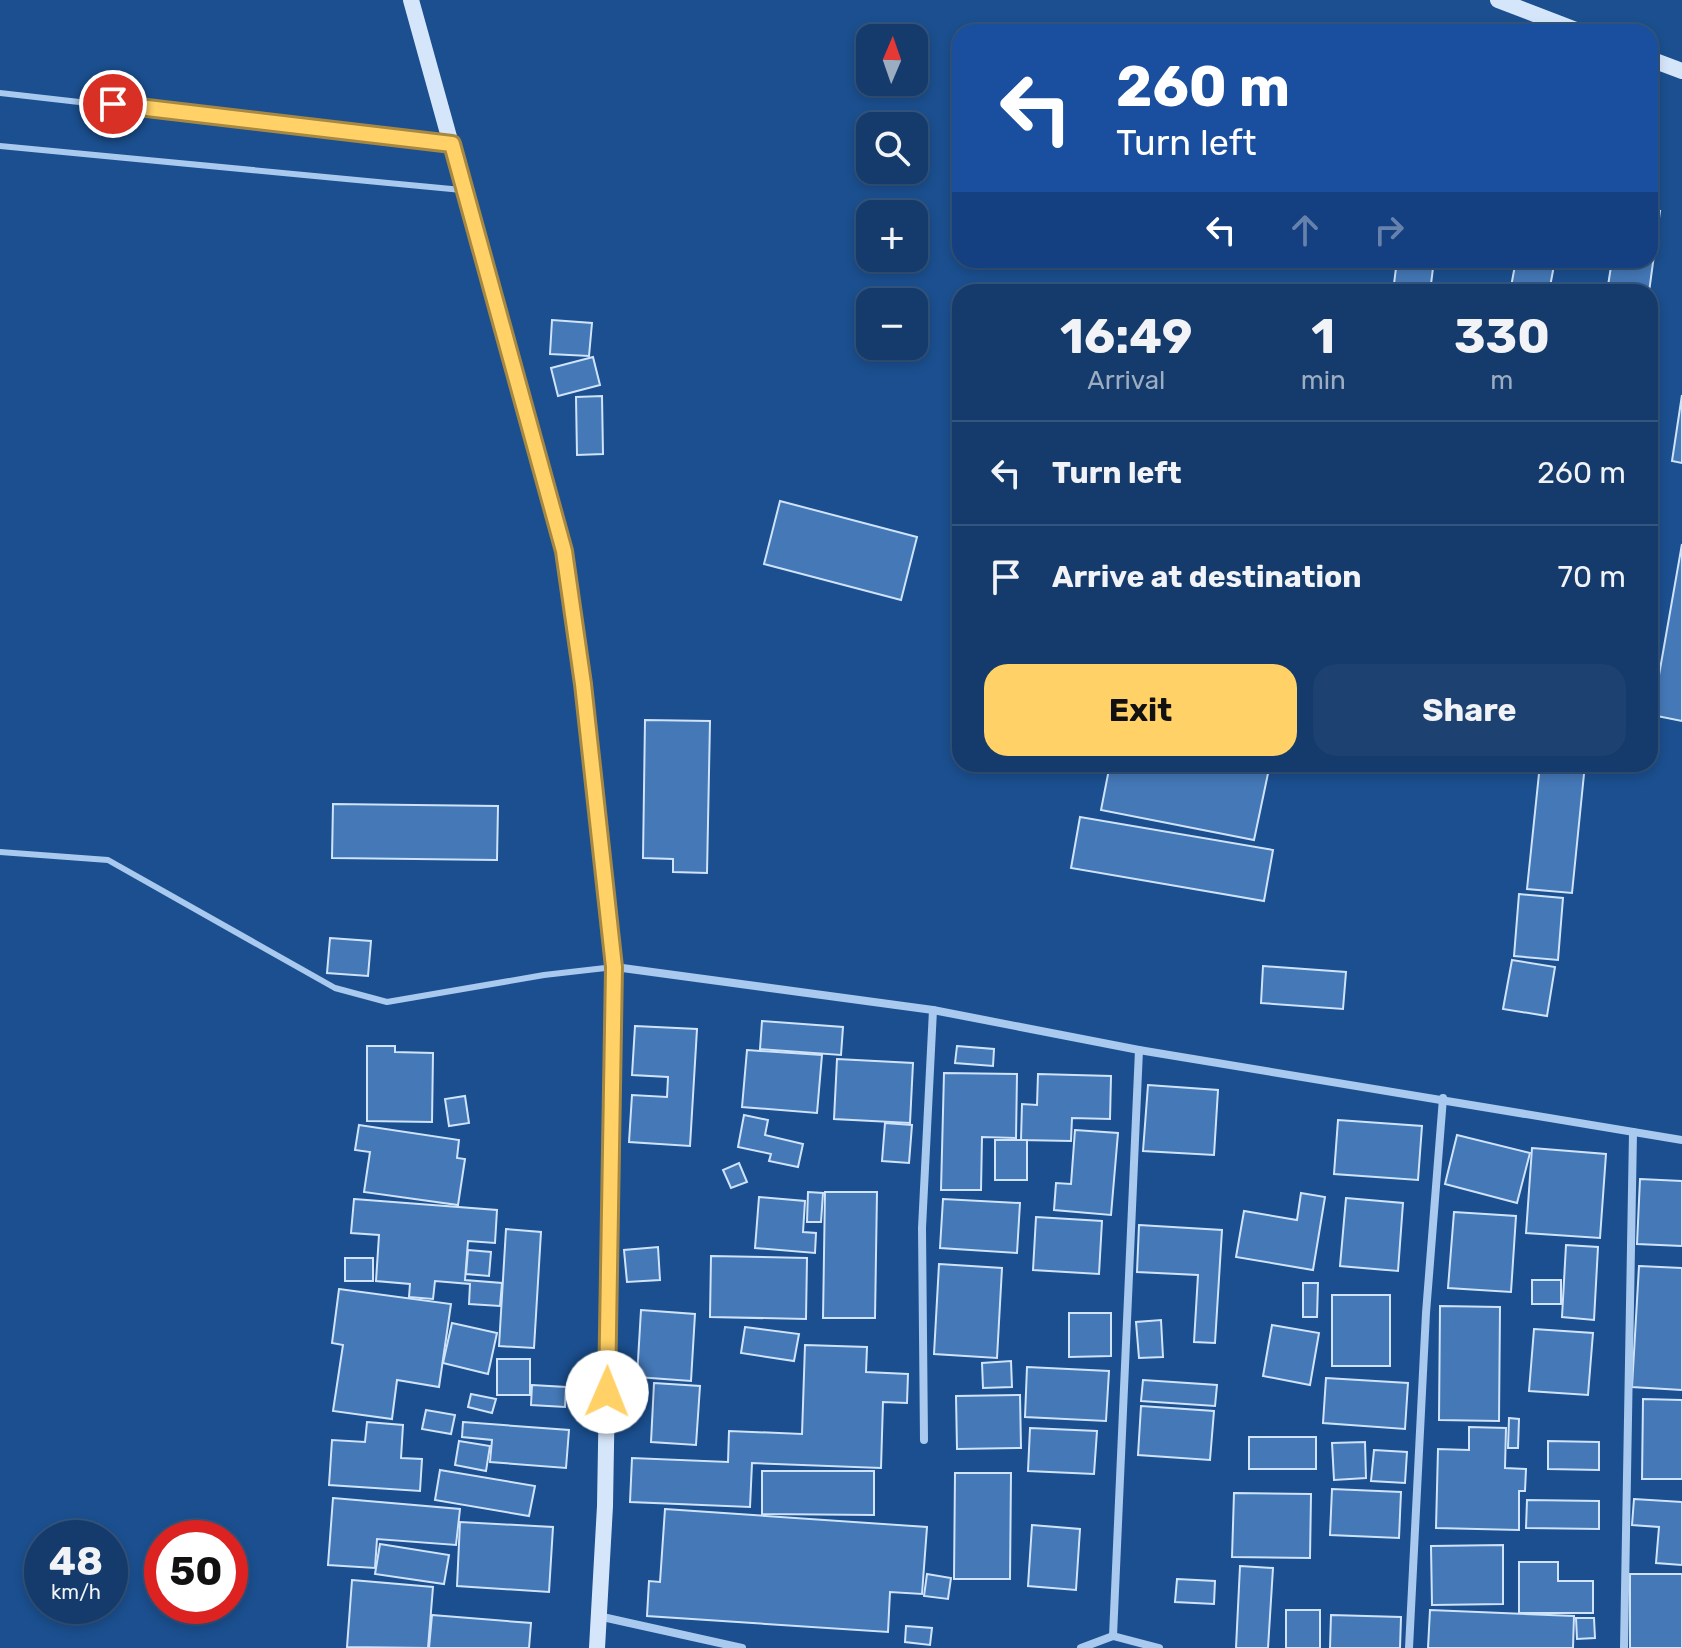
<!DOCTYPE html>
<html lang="en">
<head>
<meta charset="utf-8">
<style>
  :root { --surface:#143b6b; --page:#1d4271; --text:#f1f3f6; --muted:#9dadc1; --line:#33557e; --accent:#ffd166 }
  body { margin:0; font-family:Rubik,sans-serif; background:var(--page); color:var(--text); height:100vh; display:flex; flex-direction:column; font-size:30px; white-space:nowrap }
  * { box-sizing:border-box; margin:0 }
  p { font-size:26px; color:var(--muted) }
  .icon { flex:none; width:44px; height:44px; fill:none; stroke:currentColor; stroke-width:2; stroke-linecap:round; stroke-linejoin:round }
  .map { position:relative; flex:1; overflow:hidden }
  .panel { position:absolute; left:952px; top:284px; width:706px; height:488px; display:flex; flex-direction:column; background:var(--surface); border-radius:24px; box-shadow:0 4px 12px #0003,0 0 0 2px var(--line) }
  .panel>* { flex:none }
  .hud { position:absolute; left:952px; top:24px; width:706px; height:244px; border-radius:24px; box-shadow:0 4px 12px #0003,0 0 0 2px var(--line); background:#1a4fa0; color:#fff; overflow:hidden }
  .needle { width:52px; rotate:2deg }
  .tools { position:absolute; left:856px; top:24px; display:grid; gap:16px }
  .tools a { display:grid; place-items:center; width:72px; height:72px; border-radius:16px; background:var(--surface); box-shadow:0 4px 12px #0003,0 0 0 2px var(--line); font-size:40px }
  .speed { position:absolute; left:24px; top:1520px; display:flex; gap:16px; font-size:40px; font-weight:700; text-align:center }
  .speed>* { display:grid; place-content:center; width:104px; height:104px; border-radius:50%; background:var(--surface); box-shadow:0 4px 12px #0003,0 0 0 2px var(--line); line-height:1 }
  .speed small { font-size:20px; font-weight:400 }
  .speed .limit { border:12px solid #d22; background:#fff; color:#111 }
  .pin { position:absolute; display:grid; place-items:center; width:68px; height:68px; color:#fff; margin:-34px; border:4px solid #fff; border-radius:50%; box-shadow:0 2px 8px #0007 }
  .me { position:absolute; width:88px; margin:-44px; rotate:1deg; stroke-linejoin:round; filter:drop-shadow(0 0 6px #0008) }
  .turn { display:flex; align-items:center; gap:28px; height:168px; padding:0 32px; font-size:36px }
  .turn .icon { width:104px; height:104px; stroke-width:2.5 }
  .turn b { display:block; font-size:56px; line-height:68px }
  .lanes { display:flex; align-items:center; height:76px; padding:0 32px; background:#0003; justify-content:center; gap:40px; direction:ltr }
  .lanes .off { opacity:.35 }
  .eta { display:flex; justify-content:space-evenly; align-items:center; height:136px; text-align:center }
  .eta b { font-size:48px; font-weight:700; line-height:56px }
  .action { display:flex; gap:16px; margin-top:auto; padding:16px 32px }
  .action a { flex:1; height:92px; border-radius:24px; background:var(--accent); color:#111; font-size:32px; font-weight:700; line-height:92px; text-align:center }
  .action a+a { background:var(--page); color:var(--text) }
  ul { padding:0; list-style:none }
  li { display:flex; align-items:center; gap:24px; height:104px; padding:0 32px; border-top:2px solid var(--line) }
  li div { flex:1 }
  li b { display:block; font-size:30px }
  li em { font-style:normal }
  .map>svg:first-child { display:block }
</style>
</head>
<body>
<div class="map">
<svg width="1682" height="1648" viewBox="0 0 1682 1648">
  <rect width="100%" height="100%" fill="#1b4f8f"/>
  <g fill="#4478b7" stroke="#cfe3fa" stroke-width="2">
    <polygon points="1650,210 1660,211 1649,292 1607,292 1612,260 1650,260"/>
    <polygon points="1397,260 1434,260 1430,292 1393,292"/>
    <polygon points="1516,260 1555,260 1549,292 1510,292"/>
    <polygon points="552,320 592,323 589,356 550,354"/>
    <polygon points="593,357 600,385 558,396 551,368"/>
    <polygon points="1682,395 1682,463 1672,461"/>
    <polygon points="602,396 603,454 577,455 576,397"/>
    <polygon points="780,501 917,537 901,600 764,564"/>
    <polygon points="1682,544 1682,721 1652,715"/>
    <polygon points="645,720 710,721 707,873 673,872 673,859 643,858"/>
    <polygon points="1110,764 1270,764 1254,840 1101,810"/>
    <polygon points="1540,764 1585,764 1572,893 1527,889"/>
    <polygon points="333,804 498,806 497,860 332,858"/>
    <polygon points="1080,817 1273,850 1264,901 1071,868"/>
    <polygon points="1519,894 1563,898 1558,960 1514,956"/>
    <polygon points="330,938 371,941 368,976 327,973"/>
    <polygon points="1512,960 1555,967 1547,1016 1503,1009"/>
    <polygon points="1263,966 1346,972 1343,1009 1261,1003"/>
    <polygon points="762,1021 843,1027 841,1055 760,1049"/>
    <polygon points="635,1026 697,1029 690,1146 629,1142 632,1095 667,1097 668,1077 632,1075"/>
    <polygon points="367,1046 395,1046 395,1052 433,1053 432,1122 367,1121"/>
    <polygon points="957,1046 994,1049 993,1066 955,1063"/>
    <polygon points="747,1050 822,1055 817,1113 742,1107"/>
    <polygon points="837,1059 913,1063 910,1123 834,1119"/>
    <polygon points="944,1073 1017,1074 1016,1138 982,1137 981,1190 941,1190"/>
    <polygon points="1038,1074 1111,1076 1110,1119 1072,1118 1071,1141 1021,1140 1022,1104 1037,1105"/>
    <polygon points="1148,1085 1218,1090 1214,1155 1143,1151"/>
    <polygon points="465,1096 469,1123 449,1126 445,1099"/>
    <polygon points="744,1115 768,1120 765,1135 803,1144 798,1167 769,1161 771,1154 738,1147"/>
    <polygon points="1338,1120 1422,1126 1418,1180 1334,1174"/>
    <polygon points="885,1123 912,1125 909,1163 882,1161"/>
    <polygon points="359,1125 459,1140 457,1158 465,1159 458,1205 364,1192 370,1152 355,1150"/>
    <polygon points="1075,1130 1118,1133 1111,1215 1054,1210 1056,1183 1071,1184"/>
    <polygon points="1457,1135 1530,1153 1517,1203 1445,1184"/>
    <rect x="995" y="1140" width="32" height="40"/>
    <polygon points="1532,1148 1606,1154 1600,1238 1526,1233"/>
    <polygon points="739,1163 747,1182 731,1188 723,1170"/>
    <polygon points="1640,1179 1682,1181 1682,1246 1637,1244"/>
    <polygon points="808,1192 823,1193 821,1222 807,1222"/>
    <polygon points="825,1192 877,1192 875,1318 823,1318"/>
    <polygon points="1301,1193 1325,1197 1313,1270 1236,1257 1244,1211 1297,1220"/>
    <polygon points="759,1197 805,1201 803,1232 816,1233 815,1253 755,1248"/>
    <polygon points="1346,1198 1403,1203 1398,1271 1340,1266"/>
    <polygon points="354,1199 497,1210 495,1243 468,1241 465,1280 502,1283 500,1306 469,1304 470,1284 435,1281 433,1299 409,1297 410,1284 376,1281 379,1235 351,1233"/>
    <polygon points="943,1199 1020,1203 1017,1253 940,1248"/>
    <polygon points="1454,1212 1516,1216 1511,1292 1448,1288"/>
    <polygon points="1036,1217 1102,1221 1099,1274 1033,1270"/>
    <polygon points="1139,1225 1222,1230 1215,1343 1194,1342 1198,1275 1137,1272"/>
    <polygon points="506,1229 541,1232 534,1348 499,1346"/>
    <polygon points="1566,1245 1598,1247 1594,1320 1562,1317"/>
    <polygon points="658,1247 660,1280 627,1282 624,1250"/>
    <polygon points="468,1250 491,1252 489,1276 466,1274"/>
    <polygon points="711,1256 807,1258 806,1319 710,1317"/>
    <rect x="345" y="1258" width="28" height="23"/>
    <polygon points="939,1264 1002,1268 997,1358 934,1354"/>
    <polygon points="1639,1266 1682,1268 1682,1390 1632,1387"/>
    <rect x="1532" y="1280" width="29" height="24"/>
    <polygon points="1303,1283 1318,1283 1317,1317 1303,1317"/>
    <polygon points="339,1289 451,1304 439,1387 397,1380 392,1419 333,1411 343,1345 332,1343"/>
    <rect x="1332" y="1295" width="58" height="71"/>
    <polygon points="1440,1306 1500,1307 1499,1421 1439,1420"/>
    <polygon points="641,1310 695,1314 691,1381 637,1377"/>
    <polygon points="1069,1313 1111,1313 1111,1356 1069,1357"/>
    <polygon points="1161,1320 1163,1357 1139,1358 1136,1322"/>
    <polygon points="452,1323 497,1333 488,1374 443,1363"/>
    <polygon points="1272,1325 1319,1333 1310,1385 1263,1376"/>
    <polygon points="745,1327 799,1334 794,1361 741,1353"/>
    <polygon points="1534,1329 1593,1333 1588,1395 1529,1391"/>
    <polygon points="805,1345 867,1347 866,1372 908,1374 907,1403 883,1402 881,1468 752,1463 750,1507 630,1502 632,1458 728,1462 729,1431 802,1434"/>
    <rect x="497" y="1359" width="33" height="36"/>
    <polygon points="1011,1361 1012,1387 983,1388 982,1363"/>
    <polygon points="1027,1367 1109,1371 1106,1421 1025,1417"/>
    <polygon points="1326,1378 1408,1383 1405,1429 1323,1423"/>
    <polygon points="1143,1380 1217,1385 1215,1406 1141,1401"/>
    <polygon points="654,1383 700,1386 696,1445 651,1442"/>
    <polygon points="532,1385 566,1387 565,1407 531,1405"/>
    <polygon points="471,1394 496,1399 492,1413 468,1407"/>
    <polygon points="1020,1395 1021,1448 957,1449 956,1396"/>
    <polygon points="1643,1399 1682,1400 1682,1479 1642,1479"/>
    <polygon points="1141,1406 1214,1411 1210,1460 1138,1455"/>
    <polygon points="426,1410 455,1415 451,1434 422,1429"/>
    <polygon points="1509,1418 1519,1419 1518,1448 1508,1448"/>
    <polygon points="367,1422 403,1425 401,1458 422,1459 420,1491 329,1485 332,1440 365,1442"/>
    <polygon points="463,1422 569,1430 566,1468 490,1462 492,1440 462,1437"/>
    <polygon points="1469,1427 1506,1428 1505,1468 1526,1469 1525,1491 1519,1491 1519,1530 1436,1528 1438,1449 1469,1450"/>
    <polygon points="1030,1428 1097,1431 1094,1474 1028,1471"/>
    <rect x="1249" y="1437" width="67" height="32"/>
    <polygon points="459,1441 490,1446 486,1471 455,1465"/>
    <polygon points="1548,1441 1599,1442 1599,1470 1548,1469"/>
    <polygon points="1365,1442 1366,1478 1334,1480 1332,1443"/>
    <polygon points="1374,1450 1407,1452 1405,1483 1371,1481"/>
    <polygon points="440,1470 535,1486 529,1516 435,1500"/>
    <polygon points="762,1471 874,1471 874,1515 762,1514"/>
    <polygon points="955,1473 1011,1473 1010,1579 954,1579"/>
    <polygon points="1332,1489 1401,1492 1399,1538 1330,1535"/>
    <polygon points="1234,1493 1311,1494 1310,1558 1232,1557"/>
    <polygon points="333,1498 460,1509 456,1545 377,1539 375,1568 328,1565"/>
    <polygon points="1634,1499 1682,1502 1682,1565 1656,1563 1659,1527 1632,1525"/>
    <polygon points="1527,1500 1599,1501 1599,1529 1526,1528"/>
    <polygon points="665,1509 927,1527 922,1594 890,1592 888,1632 647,1616 649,1581 660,1582"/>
    <polygon points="460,1522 553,1527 549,1592 457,1586"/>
    <polygon points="1032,1525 1080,1529 1076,1590 1028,1586"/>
    <polygon points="380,1544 449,1555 444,1584 375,1574"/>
    <polygon points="1503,1545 1503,1604 1432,1605 1431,1546"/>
    <polygon points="1519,1562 1558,1562 1558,1581 1593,1581 1593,1613 1519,1613"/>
    <polygon points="1240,1566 1273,1568 1268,1648 1236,1648"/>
    <polygon points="927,1574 951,1578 948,1599 924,1596"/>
    <rect x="1630" y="1574" width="52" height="74"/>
    <polygon points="1177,1579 1215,1581 1214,1604 1175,1602"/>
    <polygon points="352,1580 433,1587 428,1648 347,1647"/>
    <rect x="1286" y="1610" width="34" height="38"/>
    <polygon points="1430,1610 1574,1616 1573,1648 1428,1648"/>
    <polygon points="432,1615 531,1623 529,1648 429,1648"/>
    <polygon points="1331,1615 1401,1617 1400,1648 1330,1648"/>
    <polygon points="1576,1618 1594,1618 1595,1638 1577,1639"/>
    <polygon points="906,1626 932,1628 930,1645 905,1642"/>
  </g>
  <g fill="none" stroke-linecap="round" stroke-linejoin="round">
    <g stroke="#a9c9ee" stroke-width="6">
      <polyline points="0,93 448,144"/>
      <polyline points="0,146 462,190"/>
      <polyline points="0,852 108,860 335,988 387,1002 544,975 614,967"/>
    </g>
    <g stroke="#a9c9ee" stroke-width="8">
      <polyline points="615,967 933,1010 1139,1050 1682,1140"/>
      <polyline points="924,1440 922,1228 933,1010"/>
      <polyline points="598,1616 742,1648"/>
      <polyline points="1113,1636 1139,1050"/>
      <polyline points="1081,1648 1113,1636 1159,1648"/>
      <polyline points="1409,1648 1426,1313 1443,1098"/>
      <polyline points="1624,1648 1633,1132"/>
    </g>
    <g stroke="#d6e6fa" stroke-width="16">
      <polyline points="411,0 564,551 583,684 614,967 605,1506 597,1648"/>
      <polyline points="1498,0 1581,32"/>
      <polyline points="1650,59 1682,71"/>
    </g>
  </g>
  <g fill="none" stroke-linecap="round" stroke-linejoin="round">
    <defs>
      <polyline id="route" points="113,104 452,144 564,551 583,684 614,967 607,1392"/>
    </defs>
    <use href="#route" stroke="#a68842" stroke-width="20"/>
    <use href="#route" stroke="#ffd166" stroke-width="14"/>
  </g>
</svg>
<div class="tools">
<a><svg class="needle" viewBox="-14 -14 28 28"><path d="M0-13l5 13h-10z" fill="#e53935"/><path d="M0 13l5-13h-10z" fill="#9dadc1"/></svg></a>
<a><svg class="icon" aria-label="search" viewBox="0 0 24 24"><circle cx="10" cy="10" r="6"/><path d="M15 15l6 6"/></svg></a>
<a>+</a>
<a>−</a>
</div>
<div class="speed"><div>48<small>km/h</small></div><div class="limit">50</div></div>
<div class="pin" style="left:113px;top:104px;background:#d93025"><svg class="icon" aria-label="arrive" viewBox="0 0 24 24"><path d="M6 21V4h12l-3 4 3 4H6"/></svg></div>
<svg class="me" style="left:607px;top:1392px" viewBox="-20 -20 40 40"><circle r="19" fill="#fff"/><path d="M0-13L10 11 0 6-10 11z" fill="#ffd166"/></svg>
<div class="hud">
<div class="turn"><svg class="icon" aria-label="left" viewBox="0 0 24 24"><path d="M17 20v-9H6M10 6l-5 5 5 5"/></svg><div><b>260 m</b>Turn left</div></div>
<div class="lanes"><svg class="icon" aria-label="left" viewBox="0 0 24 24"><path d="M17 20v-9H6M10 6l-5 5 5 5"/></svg><svg class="icon off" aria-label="ahead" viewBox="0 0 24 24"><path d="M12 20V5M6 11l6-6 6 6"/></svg><svg class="icon off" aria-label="right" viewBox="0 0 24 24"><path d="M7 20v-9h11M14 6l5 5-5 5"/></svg></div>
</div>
<section class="panel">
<div class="eta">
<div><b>16:49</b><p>Arrival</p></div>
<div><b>1</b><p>min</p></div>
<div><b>330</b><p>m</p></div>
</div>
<ul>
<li><svg class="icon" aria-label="left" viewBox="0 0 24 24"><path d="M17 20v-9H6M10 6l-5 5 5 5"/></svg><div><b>Turn left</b></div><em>260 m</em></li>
<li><svg class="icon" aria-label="arrive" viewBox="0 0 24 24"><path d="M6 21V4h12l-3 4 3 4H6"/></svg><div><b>Arrive at destination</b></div><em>70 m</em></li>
</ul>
<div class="action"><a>Exit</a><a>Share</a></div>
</section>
</div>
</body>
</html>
